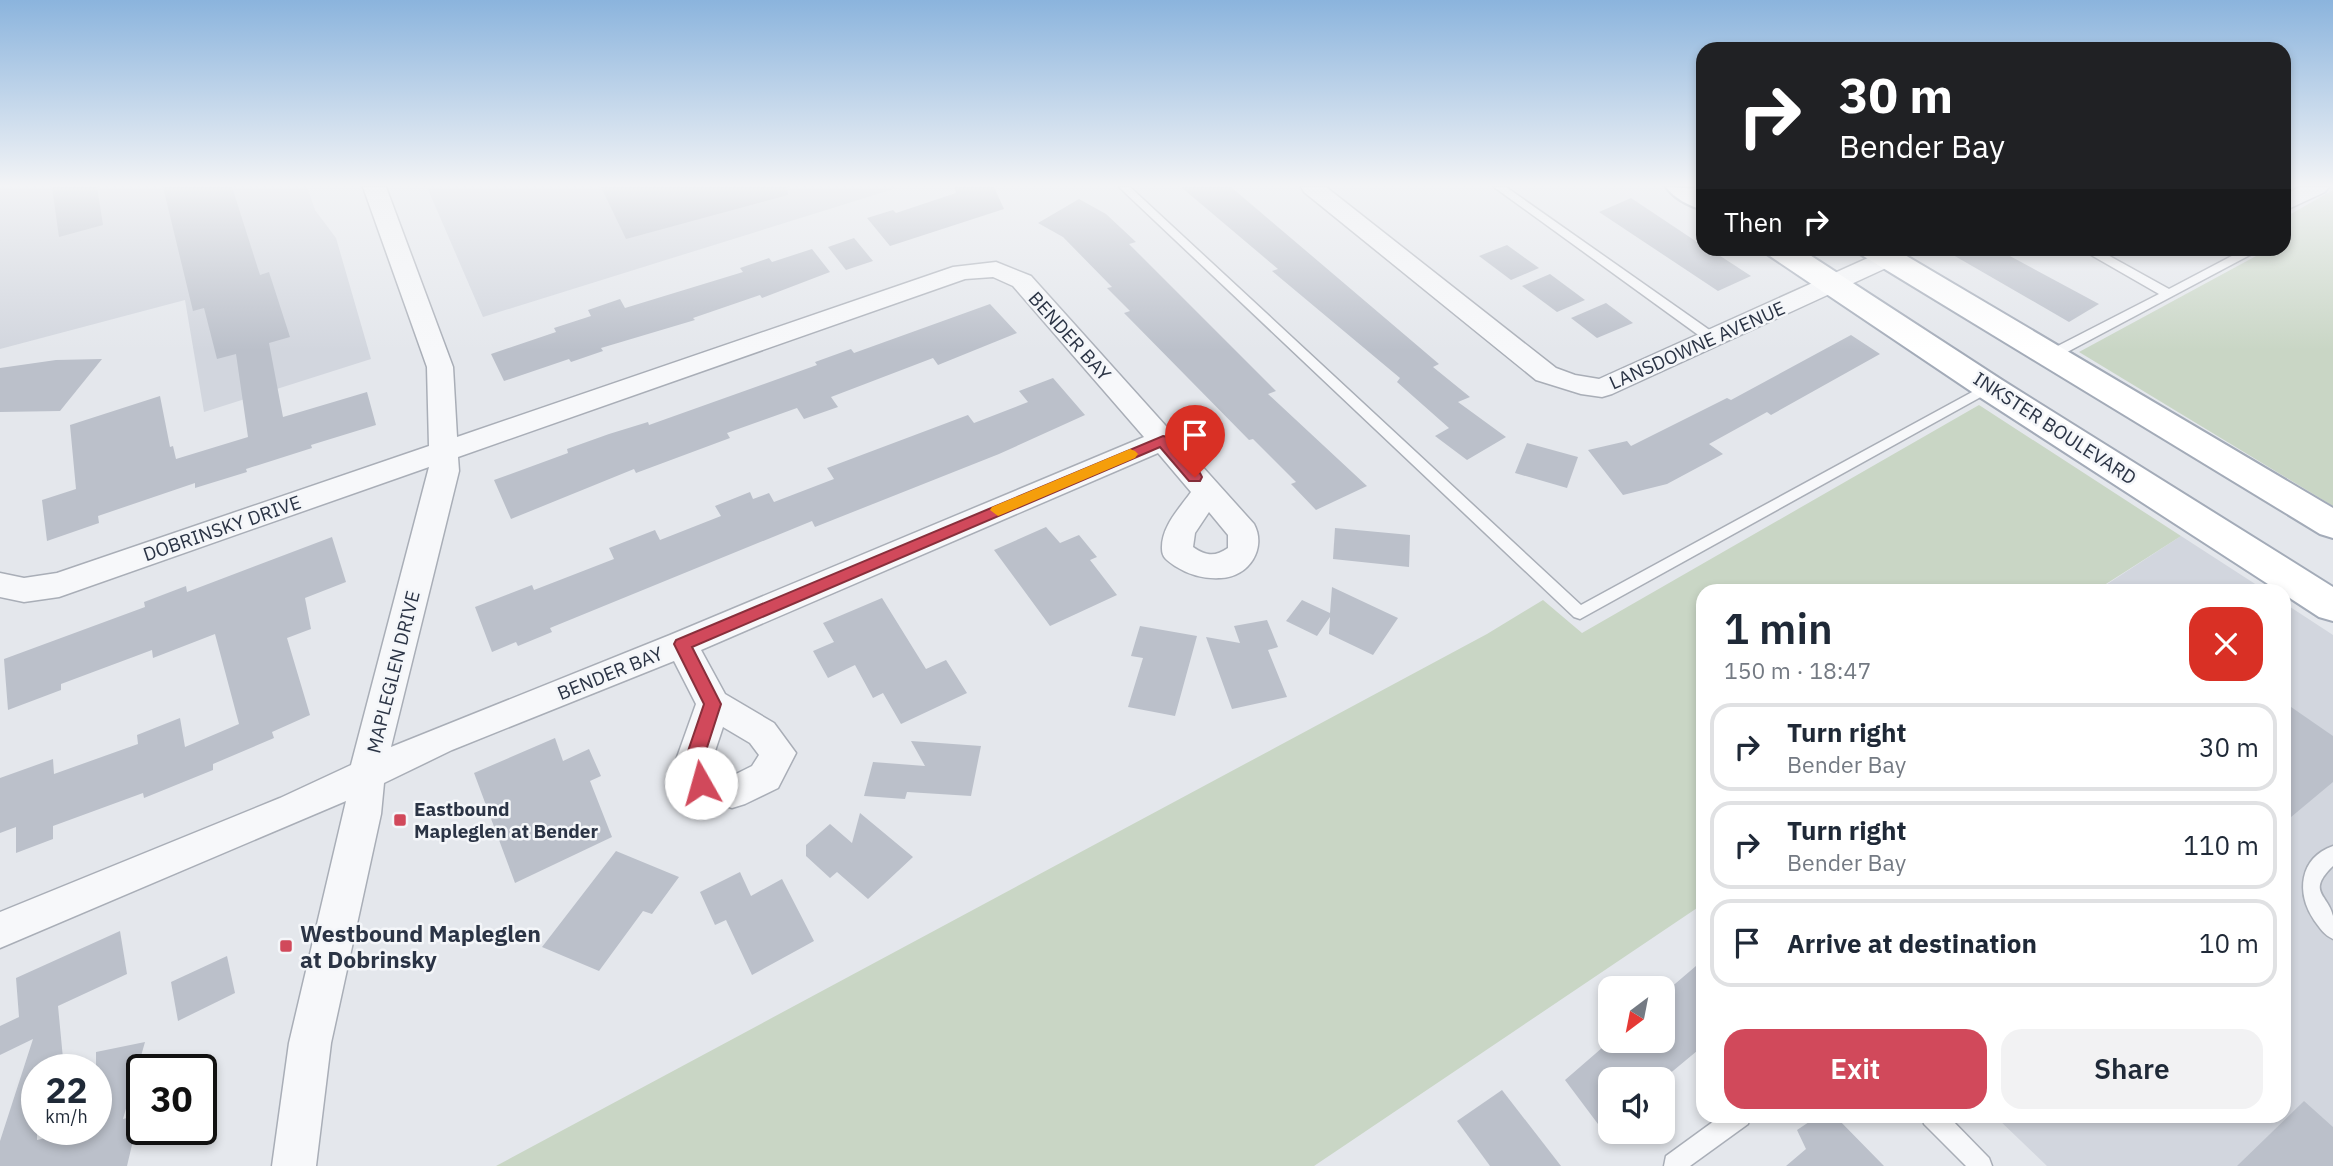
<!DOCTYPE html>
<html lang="en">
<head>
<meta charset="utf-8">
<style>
  :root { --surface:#fff; --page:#f2f2f3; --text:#1f2937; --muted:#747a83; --line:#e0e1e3; --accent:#d1495b }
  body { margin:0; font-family:"IBM Plex Sans",sans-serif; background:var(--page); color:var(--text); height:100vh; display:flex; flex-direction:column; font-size:26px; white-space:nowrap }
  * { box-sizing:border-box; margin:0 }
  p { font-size:23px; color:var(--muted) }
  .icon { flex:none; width:38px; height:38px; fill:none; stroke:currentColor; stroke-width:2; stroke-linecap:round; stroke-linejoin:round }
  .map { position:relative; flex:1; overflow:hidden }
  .side { position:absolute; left:1696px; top:584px; width:595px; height:539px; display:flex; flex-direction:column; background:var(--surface); border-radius:21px; box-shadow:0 4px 10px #0003 }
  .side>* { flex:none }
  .guide { position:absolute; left:1696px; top:42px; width:595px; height:214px; border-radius:21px; box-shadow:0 4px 10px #0003; background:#202124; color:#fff; overflow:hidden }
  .needle { width:46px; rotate:212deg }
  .controls { position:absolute; left:1598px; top:976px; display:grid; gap:14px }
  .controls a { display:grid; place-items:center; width:77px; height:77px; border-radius:14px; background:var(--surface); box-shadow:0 4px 10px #0003; font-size:35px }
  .speed { position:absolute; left:21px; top:1054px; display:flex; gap:14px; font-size:35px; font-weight:700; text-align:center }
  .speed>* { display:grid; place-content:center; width:91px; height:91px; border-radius:50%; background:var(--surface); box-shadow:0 4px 10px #0003; line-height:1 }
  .speed small { font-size:18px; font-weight:400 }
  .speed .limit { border:4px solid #111; border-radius:10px; background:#fff; color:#111 }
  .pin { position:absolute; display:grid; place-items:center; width:60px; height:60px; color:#fff; margin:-72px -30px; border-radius:50% 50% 50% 0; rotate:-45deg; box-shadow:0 0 7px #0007 }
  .pin .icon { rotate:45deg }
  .me { position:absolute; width:77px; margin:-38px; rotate:353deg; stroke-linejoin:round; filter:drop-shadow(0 0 5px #0008) }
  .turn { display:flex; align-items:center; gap:24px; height:147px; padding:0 28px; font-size:32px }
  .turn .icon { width:91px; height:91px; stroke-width:2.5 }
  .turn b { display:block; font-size:49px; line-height:60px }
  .then { display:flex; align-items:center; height:66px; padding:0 28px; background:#0003; gap:14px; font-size:26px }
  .round { display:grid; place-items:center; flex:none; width:74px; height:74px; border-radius:21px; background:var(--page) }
  .headline { display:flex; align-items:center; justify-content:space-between; height:119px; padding:0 28px }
  h1 { font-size:42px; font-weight:600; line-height:52px }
  .primary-button { display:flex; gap:14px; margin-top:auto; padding:14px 28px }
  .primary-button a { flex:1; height:80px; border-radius:21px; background:var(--accent); color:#fff; font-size:28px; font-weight:600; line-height:80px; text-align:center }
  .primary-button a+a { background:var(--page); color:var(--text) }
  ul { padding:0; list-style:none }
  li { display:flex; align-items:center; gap:21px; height:88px; margin:0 14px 10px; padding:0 14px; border:4px solid var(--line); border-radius:21px }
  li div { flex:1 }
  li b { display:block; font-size:26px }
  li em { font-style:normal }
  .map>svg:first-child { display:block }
</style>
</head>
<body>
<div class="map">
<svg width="2333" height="1166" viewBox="0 0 2333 1166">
  <rect width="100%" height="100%" fill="#e4e7ec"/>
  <g fill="#d2d6de">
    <polygon points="0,187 307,187 315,210 336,238 371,359 204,412 185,300 0,349"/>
    <polygon points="427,187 900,187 483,317"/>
    <polygon points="2181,536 2266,591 2095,592"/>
    <polygon points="2284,603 2333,635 2333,1166 2047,1166 1996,1117 2284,1116"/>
  </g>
  <g fill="#c9d6c5">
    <polygon points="2333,190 2333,506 2079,352 2269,249 2284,248 2284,218"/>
    <polygon points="1979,405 2181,536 2095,591 1703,592 1703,904 1314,1166 496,1166 1487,634 1543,600 1582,633"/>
  </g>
  <g fill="#bbc0ca">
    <polygon points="52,187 97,187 103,225 59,237"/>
    <polygon points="163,187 232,187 260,275 269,272 290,337 269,343 283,417 367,392 376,425 311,445 312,448 246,469 247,472 195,488 195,483 98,516 99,523 47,541 42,500 76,489 70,425 160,396 170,447 173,446 176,459 248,437 236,354 217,359 204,308 193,311"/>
    <polygon points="601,187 787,187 788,195 626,239"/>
    <polygon points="954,187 994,187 1004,209 890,246 867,218 893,210 896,213 956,193"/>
    <polygon points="1181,187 1231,187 1439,364 1433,367 1470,397 1458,402 1506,437 1467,460 1435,436 1449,428 1397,382 1400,378 1272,271 1278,269"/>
    <polygon points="1631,198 1703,246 1703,248 1708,248 1751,276 1718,291 1599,212"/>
    <polygon points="1079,199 1106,214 1136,242 1129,244 1276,391 1268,394 1367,486 1316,510 1291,484 1296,482 1253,439 1249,440 1124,313 1130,311 1107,288 1112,287 1063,237 1038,223"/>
    <polygon points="854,238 873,261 846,270 828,247"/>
    <polygon points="1507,245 1539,268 1511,280 1479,256"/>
    <polygon points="1941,248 1995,248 2099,304 2069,322"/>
    <polygon points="812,249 830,272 762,298 760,295 693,318 695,320 601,348 603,351 571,362 569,359 504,381 491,354 556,332 554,328 591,316 588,310 620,299 625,308 743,272 740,268 769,258 772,262"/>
    <polygon points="1550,274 1585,300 1557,312 1522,286"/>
    <polygon points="1606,303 1633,323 1597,338 1571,318"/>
    <polygon points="990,304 1017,333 938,365 933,358 831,397 838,407 804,419 797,408 727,433 730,438 636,473 634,469 511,519 494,480 568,453 567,449 609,434 648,422 649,425 817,365 815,362 851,349 854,353"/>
    <polygon points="1851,335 1880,354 1771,415 1767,412 1709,444 1723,454 1667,484 1623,495 1588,450 1627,441 1631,446 1727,398 1731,400"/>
    <polygon points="102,359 60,411 0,412 0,368 56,360"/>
    <polygon points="1053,378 1085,415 999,454 815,527 812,521 550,628 552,632 518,646 516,642 492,652 475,607 532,585 534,590 614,559 609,548 655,530 660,540 721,516 715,506 750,492 753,499 769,493 774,502 834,479 827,468 968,415 974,423 1028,402 1019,391"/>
    <polygon points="1527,443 1578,457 1567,488 1515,473"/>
    <polygon points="1046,527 1060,543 1079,535 1097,557 1090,560 1117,595 1050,626 994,550"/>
    <polygon points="1335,528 1410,535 1409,567 1333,559"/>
    <polygon points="332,537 346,582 305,598 311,629 287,638 310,715 272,732 274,738 213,764 213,770 144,798 143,793 53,826 53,839 16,853 16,827 0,833 0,778 53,759 54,774 138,744 137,735 180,718 185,747 239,724 215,634 153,658 152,650 61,684 61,690 8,710 4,659 145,607 144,602 186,586 187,592"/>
    <polygon points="1332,587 1398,618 1373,655 1329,634 1330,617 1317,636 1286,621 1302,600 1330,613"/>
    <polygon points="882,598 926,669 946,660 967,693 901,724 883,693 873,698 855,665 828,678 813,651 834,642 823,623"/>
    <polygon points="1267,620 1278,647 1268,650 1287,697 1232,709 1206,637 1240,643 1234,626"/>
    <polygon points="1140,626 1197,636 1175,716 1128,707 1143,658 1131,656"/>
    <polygon points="2284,702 2333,736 2333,782 2284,823"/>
    <polygon points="555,738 563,761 589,749 601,776 590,781 612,837 515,883 474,773"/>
    <polygon points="911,741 981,746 971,796 907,792 905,799 864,796 873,762 925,766"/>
    <polygon points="860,813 913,857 868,899 837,872 830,878 806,856 806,845 830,824 852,843"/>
    <polygon points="616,851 679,877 652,914 643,911 599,971 542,947"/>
    <polygon points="740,872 751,896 782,879 814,941 752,975 726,920 715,925 700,892"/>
    <polygon points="120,931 127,974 58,1006 64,1069 37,1069 37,1140 84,1129 96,1129 96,1052 145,1042 123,1119 139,1115 127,1166 0,1166 0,1141 33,1039 0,1055 0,1026 19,1017 16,978"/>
    <polygon points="227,956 235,993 178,1021 171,982"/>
    <polygon points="1703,960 1703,1046 1662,1080 1610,1080 1610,1140 1565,1080 1610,1041 1662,1041 1662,995"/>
    <polygon points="1502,1090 1561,1166 1490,1166 1457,1121"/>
    <polygon points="2304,1101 2333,1127 2333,1166 2237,1166"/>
    <polygon points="1818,1116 1835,1116 1884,1166 1786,1166 1806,1149 1797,1130"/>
  </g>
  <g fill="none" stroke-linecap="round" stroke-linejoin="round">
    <defs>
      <g id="service">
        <polygon points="1119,187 1130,187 1581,605 1985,385 1990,384 1997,388 1580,619 1574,617"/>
        <polygon points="1494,187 1506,187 1718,336 1718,342 1708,342"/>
        <polygon points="2079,248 2095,248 2169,289 2247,248 2263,248 2056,358 2046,358 2046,352 2159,294"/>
        <path d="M2333,846V866C2306,892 2328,894 2333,916C2333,923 2333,932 2333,939C2324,935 2320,928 2314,920C2296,893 2299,858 2333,846Z"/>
        <polygon points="1721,1116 1750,1116 1748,1124 1690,1166 1664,1166 1666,1156"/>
        <polygon points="1922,1116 1948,1116 1989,1158 1992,1166 1966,1166 1924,1124"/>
      </g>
      <g id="minor">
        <path d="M363,187H386L453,367L457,437L953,267L996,262L1031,276L1254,524C1267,548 1249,577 1221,578C1204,579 1189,575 1175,566C1168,561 1162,558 1162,549C1161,527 1179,509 1191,492L1158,453L701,650L725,694L774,723L796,753L778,788L745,804L732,808L688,794L676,760L696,704L674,661L452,750L384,783L381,814L331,1043L316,1166H272L289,1043L346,801L0,948V912L280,798L351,765L429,467L59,597L24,602L0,597V573L24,578L57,573L429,446L427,367ZM993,277L1013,286L1144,437L670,635L391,747L459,471L458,457L965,279ZM1209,512L1228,535V548C1215,557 1206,556 1193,547L1195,533ZM723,727L750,743L759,755L752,766L730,777L715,772L712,760Z"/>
        <polygon points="1301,187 1326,187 1556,368 1575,375 1599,379 1879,253 1888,251 1897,253 1900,258 1897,263 1612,394 1602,397 1581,394 1536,380 1304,192"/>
        <polygon points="2300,187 2329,187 2325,192 2284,211 2284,195"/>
      </g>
      <g id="primary">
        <path d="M1666,187L1703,189V210C1689,206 1674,198 1666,187Z"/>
        <polygon points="1763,248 1799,248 2002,380 2333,587 2333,621 2319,617 1978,396 1767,254"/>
        <polygon points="1856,248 1893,248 2333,508 2333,538 2320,534 1860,254"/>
      </g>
    </defs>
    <use href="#service" stroke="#a9aeb7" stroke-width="3"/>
    <use href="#minor" stroke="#a9aeb7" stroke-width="3"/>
    <use href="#primary" stroke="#a3abb8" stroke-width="4"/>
    <use href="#service" fill="#f7f8fa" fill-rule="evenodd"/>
    <use href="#minor" fill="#f7f8fa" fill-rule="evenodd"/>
    <use href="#primary" fill="#fff" fill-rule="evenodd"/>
  </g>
  <linearGradient id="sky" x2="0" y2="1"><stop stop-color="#8bb4dd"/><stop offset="0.53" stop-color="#f3f4f6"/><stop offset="1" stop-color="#f3f4f6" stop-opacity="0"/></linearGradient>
  <rect width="2333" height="350" fill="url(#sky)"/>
  <polygon fill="#d1495b" stroke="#882f3b" stroke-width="2" points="1163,436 1168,437 1200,473 1202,477 1200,481 1189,481 1160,447 692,647 721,704 703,760 710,783 708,788 701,791 695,788 685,760 704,704 674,644 676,640"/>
  <polygon fill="#f59e0b" points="1130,449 1135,451 1138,454 1135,458 1003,514 998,516 990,510 992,507"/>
  <g fill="#d1495b" stroke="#f4f6f9" stroke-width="2.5">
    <rect x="393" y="813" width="14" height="14" rx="3.5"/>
    <rect x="279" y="939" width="14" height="14" rx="3.5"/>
  </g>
  <g text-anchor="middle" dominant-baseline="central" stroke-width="5" stroke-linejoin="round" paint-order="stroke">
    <g font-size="19" fill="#2b3445" stroke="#f4f6f9">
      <text transform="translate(1070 336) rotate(48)">BENDER BAY</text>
      <text transform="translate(1697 345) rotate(-24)">LANSDOWNE AVENUE</text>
      <text transform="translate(2055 428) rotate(33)">INKSTER BOULEVARD</text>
      <text transform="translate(222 528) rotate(-19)">DOBRINSKY DRIVE</text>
      <text transform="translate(393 672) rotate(-76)">MAPLEGLEN DRIVE</text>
      <text transform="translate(610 673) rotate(-22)">BENDER BAY</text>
    </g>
    <g font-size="19" font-weight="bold" fill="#2b3445" stroke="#f4f6f9" text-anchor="start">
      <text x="414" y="809">Eastbound<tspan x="414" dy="22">Mapleglen at Bender</tspan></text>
    </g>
    <g font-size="23" font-weight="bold" fill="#2b3445" stroke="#f4f6f9" text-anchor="start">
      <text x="300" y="933">Westbound Mapleglen<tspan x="300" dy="26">at Dobrinsky</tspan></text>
    </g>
  </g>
</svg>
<div class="controls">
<a><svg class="needle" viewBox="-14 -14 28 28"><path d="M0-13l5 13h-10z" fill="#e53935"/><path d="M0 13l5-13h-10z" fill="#747a83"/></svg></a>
<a><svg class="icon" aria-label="sound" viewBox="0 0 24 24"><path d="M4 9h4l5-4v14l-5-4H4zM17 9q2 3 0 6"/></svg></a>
</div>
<div class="speed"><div>22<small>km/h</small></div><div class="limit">30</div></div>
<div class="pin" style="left:1195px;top:477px;background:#d93025"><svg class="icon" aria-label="arrive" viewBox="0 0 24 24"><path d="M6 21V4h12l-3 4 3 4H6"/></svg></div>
<svg class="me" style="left:701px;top:783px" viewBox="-20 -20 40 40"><circle r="19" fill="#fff"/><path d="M0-13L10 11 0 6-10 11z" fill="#d1495b"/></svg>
<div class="guide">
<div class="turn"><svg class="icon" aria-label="right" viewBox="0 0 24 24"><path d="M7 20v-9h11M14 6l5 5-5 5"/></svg><div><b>30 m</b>Bender Bay</div></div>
<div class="then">Then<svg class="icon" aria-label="right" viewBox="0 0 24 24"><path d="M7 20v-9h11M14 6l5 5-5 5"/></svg></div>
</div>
<section class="side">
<div class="headline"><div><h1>1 min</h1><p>150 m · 18:47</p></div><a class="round" style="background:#d93025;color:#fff"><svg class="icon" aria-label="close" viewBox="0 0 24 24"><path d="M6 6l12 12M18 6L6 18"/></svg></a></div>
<ul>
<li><svg class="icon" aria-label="right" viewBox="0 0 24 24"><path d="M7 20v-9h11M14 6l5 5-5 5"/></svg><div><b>Turn right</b><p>Bender Bay</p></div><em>30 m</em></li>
<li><svg class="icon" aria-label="right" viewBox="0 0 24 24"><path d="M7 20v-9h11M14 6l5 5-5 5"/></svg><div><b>Turn right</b><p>Bender Bay</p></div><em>110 m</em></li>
<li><svg class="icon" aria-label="arrive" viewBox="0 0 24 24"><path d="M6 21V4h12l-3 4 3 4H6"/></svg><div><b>Arrive at destination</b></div><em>10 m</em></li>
</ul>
<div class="primary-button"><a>Exit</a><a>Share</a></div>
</section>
</div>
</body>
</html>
